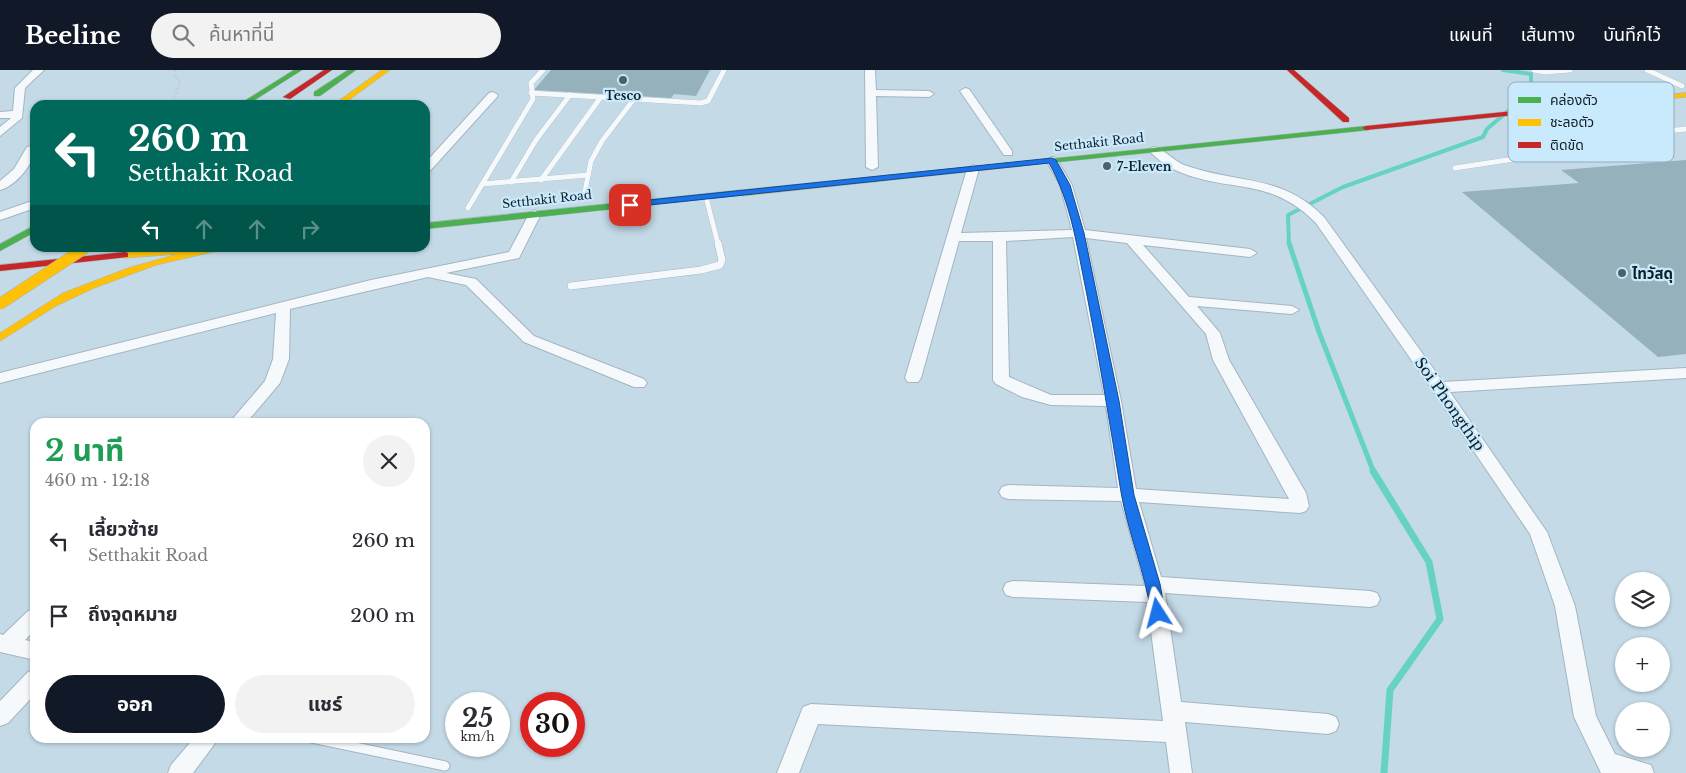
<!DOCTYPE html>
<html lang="th">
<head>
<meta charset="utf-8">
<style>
  :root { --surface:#fff; --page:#f2f2f3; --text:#2b2b33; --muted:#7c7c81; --accent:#111827 }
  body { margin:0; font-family:"Libre Baskerville","Noto Sans Thai",serif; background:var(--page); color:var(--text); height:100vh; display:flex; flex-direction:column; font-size:19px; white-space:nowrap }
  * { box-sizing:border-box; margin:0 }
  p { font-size:16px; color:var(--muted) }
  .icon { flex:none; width:28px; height:28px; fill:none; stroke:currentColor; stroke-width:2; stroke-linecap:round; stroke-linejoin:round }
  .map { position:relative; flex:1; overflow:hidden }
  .drawer { position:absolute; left:30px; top:348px; width:400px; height:325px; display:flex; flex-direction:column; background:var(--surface); border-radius:15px; box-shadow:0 1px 4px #0004 }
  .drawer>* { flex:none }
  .guide { position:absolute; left:30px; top:30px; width:400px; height:152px; border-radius:15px; box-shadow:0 1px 4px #0004; background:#00695c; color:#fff; overflow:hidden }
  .fabs { position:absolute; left:1615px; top:502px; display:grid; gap:10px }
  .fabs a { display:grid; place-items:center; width:55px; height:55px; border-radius:50%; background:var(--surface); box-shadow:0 1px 4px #0004; font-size:25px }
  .speed { position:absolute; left:445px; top:622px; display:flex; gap:10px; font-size:25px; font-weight:700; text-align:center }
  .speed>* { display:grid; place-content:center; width:65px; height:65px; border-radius:50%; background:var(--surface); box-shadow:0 1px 4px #0004; line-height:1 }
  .speed small { font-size:12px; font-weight:400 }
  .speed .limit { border:8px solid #d22; background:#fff; color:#111 }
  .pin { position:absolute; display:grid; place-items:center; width:42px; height:42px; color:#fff; margin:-21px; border-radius:10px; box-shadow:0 2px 8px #0006 }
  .me { position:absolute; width:55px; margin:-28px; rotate:351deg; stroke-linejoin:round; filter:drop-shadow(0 0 4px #0008) }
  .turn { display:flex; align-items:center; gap:18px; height:105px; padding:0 15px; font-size:22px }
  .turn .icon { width:65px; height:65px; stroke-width:2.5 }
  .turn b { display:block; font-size:35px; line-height:42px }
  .lanes { display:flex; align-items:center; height:48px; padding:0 15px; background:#0003; justify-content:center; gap:25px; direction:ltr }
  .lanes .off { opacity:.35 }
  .round { display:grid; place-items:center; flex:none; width:52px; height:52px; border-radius:26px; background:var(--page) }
  .summary { display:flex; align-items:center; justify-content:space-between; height:85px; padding:0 15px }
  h1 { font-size:30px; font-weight:700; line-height:38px; color:#1e9e55 }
  .cta { display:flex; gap:10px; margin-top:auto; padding:10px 15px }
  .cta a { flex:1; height:58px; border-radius:30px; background:var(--accent); color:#fff; font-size:20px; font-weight:700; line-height:58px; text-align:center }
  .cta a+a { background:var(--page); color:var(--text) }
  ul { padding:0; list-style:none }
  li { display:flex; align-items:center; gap:15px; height:75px; padding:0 15px }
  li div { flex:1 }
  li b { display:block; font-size:19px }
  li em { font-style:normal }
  header { display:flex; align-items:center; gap:30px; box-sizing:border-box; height:70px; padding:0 25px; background:var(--accent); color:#fff }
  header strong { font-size:24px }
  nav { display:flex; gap:28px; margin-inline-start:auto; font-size:18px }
  .search { width:350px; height:45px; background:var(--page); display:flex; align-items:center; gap:12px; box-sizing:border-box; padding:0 18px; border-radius:28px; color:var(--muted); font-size:19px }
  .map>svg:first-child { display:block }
</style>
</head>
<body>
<header>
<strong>Beeline</strong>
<div class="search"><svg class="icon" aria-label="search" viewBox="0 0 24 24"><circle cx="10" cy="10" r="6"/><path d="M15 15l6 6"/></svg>ค้นหาที่นี่</div>
<nav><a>แผนที่</a><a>เส้นทาง</a><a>บันทึกไว้</a></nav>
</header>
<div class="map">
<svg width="1686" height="703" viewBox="0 0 1686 703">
  <rect width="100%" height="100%" fill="#c4dae7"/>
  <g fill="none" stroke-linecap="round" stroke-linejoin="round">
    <polyline stroke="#66d2c1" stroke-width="4" points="1289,174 1288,145 1343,117 1483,67 1487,59 1531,21 1531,4 1503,0"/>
    <polyline stroke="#66d2c1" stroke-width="5" points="1289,173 1319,262 1374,403"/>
    <polyline stroke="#66d2c1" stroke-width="7" points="1373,401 1429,492 1440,549 1390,620 1384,703"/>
  </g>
  <g fill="#95b1bc">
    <polygon points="551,0 710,0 696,26 674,24 671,28 534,20"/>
    <polygon points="1686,90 1686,284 1658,287 1462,122 1579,113 1561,100"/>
  </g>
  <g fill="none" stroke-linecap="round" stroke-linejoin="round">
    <defs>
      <g id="lane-far2">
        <polyline points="1534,0 1544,2 1570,0"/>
        <polyline points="1647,0 1682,16"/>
        <polyline points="531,23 701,33 708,31 724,0"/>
        <polyline points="1528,41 1575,69"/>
        <polyline points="1455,98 1514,89 1545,73 1686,59"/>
        <polyline points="541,110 601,27"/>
        <polyline points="511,112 536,70 570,25"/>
        <polyline points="482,114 588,105"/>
        <polyline points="584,126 591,91 602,71 634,29"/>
        <polyline points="706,127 718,174"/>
        <polyline points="468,138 533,29 531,13 543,0"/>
      </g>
      <polyline id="lane-far1" points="571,216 701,200 720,195 722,190 718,173"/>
      <polyline id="lane" points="312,668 445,696"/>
      <g id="street">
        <polygon points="33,0 44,0 25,18 22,48 0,66 0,57 11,48 0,48 0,42 13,41 15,18"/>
        <polygon points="865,0 875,0 876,20 929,21 934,24 929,27 876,26 878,97 872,100 866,97"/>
        <polygon points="965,18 969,19 1012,81 1012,85 1004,85 960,21"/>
        <polygon points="493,22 498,25 497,27 429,102 425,104 425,93 489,23"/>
        <path d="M31,76L35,77C35,93 16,116 0,120V111L14,99L27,77Z"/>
        <path d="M1154,77C1166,80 1174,92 1187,96C1239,114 1282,104 1324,147L1443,312L1686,298V308L1450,322L1547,462L1575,536L1596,646L1615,684L1651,695L1654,703H1601L1574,647L1555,536L1530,464L1433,321L1316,153C1269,105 1228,124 1175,100C1166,96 1158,89 1150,82L1148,80Z"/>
        <path d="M1052,87L1056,88L1072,115L1085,160L1250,179L1257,183L1250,187L1143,175L1189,227L1292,236L1299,240L1292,244L1197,236L1220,263L1229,290L1306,423L1309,436L1306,441L1300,443L1139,432L1161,507L1370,521L1377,523L1380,529L1377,535L1370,537L1165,523L1181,632L1328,644L1336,647L1339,654L1336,661L1328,664L1185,652L1192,703H1170L1166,672L818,654L799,703H777L803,637L811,634L1163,651L1147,532L1013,527L1006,525L1003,519L1006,513L1013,511L1145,516L1121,431L1008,429L1002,427L999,422L1002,417L1008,415L1118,418L1106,336L1051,335L1022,327L996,314L993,310V171H959L921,308L918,312H908L905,308L967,99L973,95L979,99L961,163L1072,160L1060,115L1046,90ZM1073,167L1104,325H1051L1009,307L1006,171ZM1086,168L1127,173L1206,264L1213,290L1289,429L1136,419L1121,331Z"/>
        <polygon points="35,130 35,138 0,150 0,142"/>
        <polygon points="535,140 541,144 519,188 446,203 476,209 534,266 644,309 647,313 644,317 634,317 524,272 466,215 428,207 290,239 289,289 280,313 247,352 230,352 265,311 273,289 276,243 0,313 0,303 371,210 509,182 529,144"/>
        <polygon points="35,539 35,560 25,570 35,572 35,590 0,582 0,564 3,565 28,541"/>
        <polygon points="35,600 35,624 8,653 0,656 0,631 28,602"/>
        <polygon points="194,668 219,668 193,703 168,703 171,695"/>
      </g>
      <g id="fast">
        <polygon points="294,0 302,0 247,35 238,35"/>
        <polygon points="348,0 356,0 320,26 314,26 314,22"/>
        <polygon points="1366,56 1369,56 1369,60 1020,96 1016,94 1020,92"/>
        <polygon points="742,120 746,123 745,125 425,159 425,153"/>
        <polygon points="35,155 35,162 0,181 0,174"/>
      </g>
      <g id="slow">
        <polygon points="382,0 390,0 342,35 333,35"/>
        <polygon points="1686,23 1686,27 1533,43 1529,41 1533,39"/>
        <polygon points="1020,92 1024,94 1023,96 742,126 738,123 742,120"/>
        <polygon points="186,178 223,178 221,180 156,195 94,218 56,236 0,271 0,263 63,223 128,198 178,184 125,188 122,187 122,183"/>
      </g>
      <g id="jam">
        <polygon points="324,0 332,0 290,29 283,27"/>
        <polygon points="1287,0 1294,0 1349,48 1349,52 1343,52"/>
        <polygon points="1533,39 1536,39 1536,43 1366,60 1362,58 1366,56"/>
        <polygon points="125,182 128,183 128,187 0,201 0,195"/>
      </g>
    </defs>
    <use href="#lane-far2" stroke="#a4b5c0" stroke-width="5.5"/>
    <use href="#lane-far1" stroke="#a4b5c0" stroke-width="8"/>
    <use href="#lane" stroke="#a4b5c0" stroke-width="11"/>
    <use href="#street" stroke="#a4b5c0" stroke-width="2"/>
    <use href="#fast" stroke="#a4b5c0" stroke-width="1"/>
    <use href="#slow" stroke="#a4b5c0" stroke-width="1"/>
    <use href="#jam" stroke="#a4b5c0" stroke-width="1"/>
    <polyline stroke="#c5cccf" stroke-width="2" stroke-dasharray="2 2" stroke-linecap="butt" points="172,35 180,12 175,6 176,0"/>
    <use href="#lane-far2" stroke="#f6f9fb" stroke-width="5"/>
    <use href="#lane-far1" stroke="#f6f9fb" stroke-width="7"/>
    <use href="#lane" stroke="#f6f9fb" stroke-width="9"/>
    <use href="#street" fill="#f6f9fb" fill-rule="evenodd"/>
    <use href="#fast" fill="#4caf50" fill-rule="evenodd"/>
    <use href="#slow" fill="#ffc107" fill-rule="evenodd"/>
    <use href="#jam" fill="#c62828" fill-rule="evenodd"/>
    <defs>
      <polyline id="slow-bridge" points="0,234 85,178"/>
    </defs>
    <use href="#slow-bridge" stroke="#a4b5c0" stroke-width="12" stroke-linecap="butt"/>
    <use href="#slow-bridge" stroke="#ffc107" stroke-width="11"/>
  </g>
  <path fill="#1a73e8" stroke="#114b97" d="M1052,88L1056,90L1070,115L1084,163L1119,331L1134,425L1160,514L1165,543L1163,547H1153L1151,543C1145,502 1128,463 1121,422C1110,354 1099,287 1086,220C1077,177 1071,132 1049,93L630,137L626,135L630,132Z"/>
  <g fill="#4e606b" stroke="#c9e9fd" stroke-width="2">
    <circle cx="623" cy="10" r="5"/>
    <circle cx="1107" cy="96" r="5"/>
    <circle cx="1622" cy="203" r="5"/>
  </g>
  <g text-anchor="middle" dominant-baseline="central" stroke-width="4.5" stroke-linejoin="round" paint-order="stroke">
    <g font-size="12" font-weight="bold" fill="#0f1f28" stroke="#c9e9fd">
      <text x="623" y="25">Tesco</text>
      <text x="1117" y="96" text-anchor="start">7-Eleven</text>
    </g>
    <g font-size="12" fill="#0f1f28" stroke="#c9e9fd">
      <text transform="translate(1099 72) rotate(-6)">Setthakit Road</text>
      <text transform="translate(547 129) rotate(-6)">Setthakit Road</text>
    </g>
    <g font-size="15" font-weight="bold" fill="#0f1f28" stroke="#c9e9fd" text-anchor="start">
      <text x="1632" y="203">ไทวัสดุ</text>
    </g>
    <g font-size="15" fill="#0f1f28" stroke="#c9e9fd">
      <text transform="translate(1450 334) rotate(55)">Soi Phongthip</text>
    </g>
  </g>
  <rect x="1508" y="12" width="166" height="80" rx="8" fill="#c9e9fd" stroke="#91acbd" stroke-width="1"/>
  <rect x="1518" y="27" width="23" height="6" fill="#4caf50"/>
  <rect x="1518" y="49" width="23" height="7" fill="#ffc107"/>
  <rect x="1518" y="72" width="23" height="6" fill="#c62828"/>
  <g font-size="14" fill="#0f1f28">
    <text x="1550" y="35">คล่องตัว</text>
    <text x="1550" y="57">ชะลอตัว</text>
    <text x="1550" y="80">ติดขัด</text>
  </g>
</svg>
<div class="fabs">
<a><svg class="icon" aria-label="layers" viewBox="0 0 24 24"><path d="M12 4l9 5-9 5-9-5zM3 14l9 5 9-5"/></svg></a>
<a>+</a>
<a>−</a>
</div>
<div class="speed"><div>25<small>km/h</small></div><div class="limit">30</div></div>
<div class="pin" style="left:630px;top:135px;background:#d93025"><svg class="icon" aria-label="arrive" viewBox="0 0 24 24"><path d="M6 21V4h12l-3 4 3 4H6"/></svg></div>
<svg class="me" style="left:1158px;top:543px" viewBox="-20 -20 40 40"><path d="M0-17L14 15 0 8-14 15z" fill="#1a73e8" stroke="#fff" stroke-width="4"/></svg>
<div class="guide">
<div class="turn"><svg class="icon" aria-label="left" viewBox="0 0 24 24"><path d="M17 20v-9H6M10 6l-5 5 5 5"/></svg><div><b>260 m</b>Setthakit Road</div></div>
<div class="lanes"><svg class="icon" aria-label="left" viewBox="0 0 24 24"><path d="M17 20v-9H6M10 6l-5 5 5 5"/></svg><svg class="icon off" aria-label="ahead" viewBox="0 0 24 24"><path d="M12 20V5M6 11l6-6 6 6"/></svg><svg class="icon off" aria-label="ahead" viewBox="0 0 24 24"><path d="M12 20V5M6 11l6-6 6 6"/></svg><svg class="icon off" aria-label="right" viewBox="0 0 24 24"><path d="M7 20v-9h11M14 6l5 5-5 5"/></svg></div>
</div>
<section class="drawer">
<div class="summary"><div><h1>2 นาที</h1><p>460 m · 12:18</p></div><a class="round"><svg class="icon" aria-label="close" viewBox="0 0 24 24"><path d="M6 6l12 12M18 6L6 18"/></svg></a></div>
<ul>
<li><svg class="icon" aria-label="left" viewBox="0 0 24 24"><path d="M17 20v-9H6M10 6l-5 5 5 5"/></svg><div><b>เลี้ยวซ้าย</b><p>Setthakit Road</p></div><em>260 m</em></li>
<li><svg class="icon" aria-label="arrive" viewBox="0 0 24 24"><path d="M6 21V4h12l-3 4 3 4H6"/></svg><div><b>ถึงจุดหมาย</b></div><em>200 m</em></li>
</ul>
<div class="cta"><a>ออก</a><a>แชร์</a></div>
</section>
</div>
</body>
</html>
